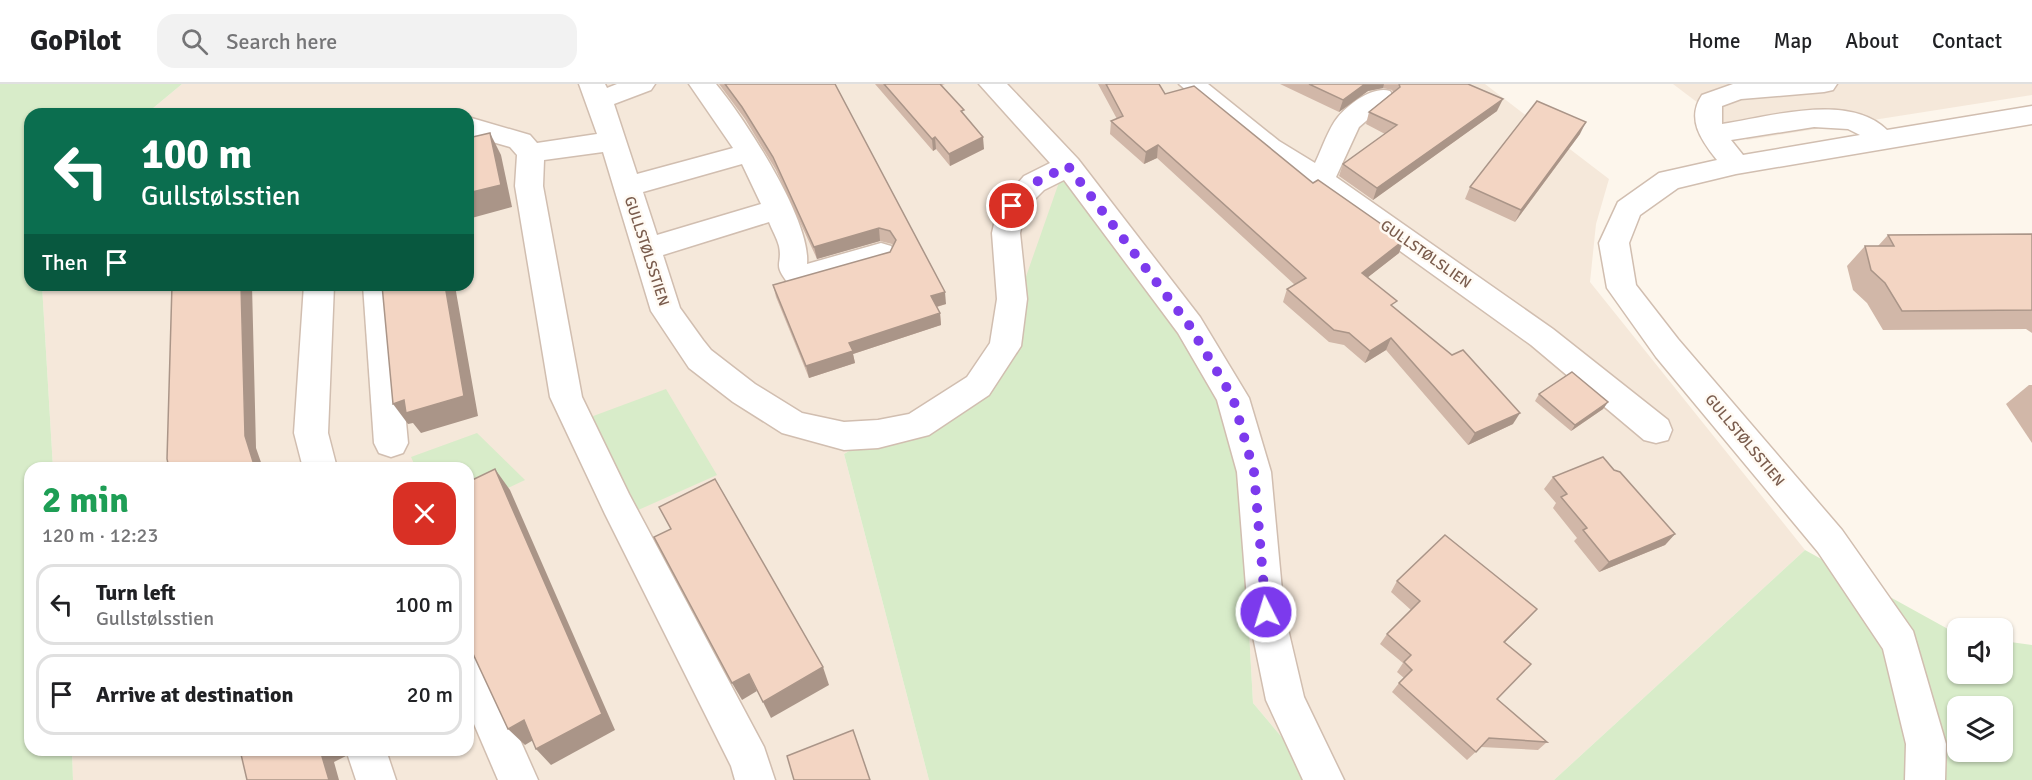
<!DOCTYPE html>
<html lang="en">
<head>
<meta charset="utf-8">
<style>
  :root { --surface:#fff; --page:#f2f2f2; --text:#202124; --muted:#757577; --line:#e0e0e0 }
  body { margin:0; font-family:Signika,sans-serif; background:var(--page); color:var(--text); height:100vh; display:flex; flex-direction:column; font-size:22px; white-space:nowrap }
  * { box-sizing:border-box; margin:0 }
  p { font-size:20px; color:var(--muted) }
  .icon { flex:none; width:33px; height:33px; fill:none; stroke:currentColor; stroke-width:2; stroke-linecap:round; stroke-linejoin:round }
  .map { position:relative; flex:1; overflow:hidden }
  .sheet { position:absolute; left:24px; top:378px; width:450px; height:294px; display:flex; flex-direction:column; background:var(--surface); border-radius:18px; box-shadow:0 2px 4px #0004 }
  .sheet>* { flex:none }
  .banner { position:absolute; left:24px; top:24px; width:450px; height:183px; border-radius:18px; box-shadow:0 2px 4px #0004; background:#0b6e4f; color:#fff; overflow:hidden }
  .buttons { position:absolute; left:1947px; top:534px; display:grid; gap:12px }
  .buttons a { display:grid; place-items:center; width:66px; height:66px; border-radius:12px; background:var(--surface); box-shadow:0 2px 4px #0004; font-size:30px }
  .pin { position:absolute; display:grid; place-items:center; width:51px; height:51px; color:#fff; margin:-26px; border:3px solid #fff; border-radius:50%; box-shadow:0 2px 6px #0007 }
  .me { position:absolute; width:66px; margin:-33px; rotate:355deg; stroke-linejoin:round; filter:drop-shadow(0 0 4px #0008) }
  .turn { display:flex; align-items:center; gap:21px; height:126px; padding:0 18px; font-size:27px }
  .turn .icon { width:78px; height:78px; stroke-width:2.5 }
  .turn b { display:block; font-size:42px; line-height:51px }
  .then { display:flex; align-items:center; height:57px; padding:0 18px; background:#0003; gap:12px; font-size:22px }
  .round { display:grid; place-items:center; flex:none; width:63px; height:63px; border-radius:18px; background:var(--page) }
  .summary { display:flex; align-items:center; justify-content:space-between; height:102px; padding:0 18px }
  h1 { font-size:36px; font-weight:700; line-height:45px; color:#1e9e55 }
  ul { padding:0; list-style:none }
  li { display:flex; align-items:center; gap:18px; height:81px; margin:0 12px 9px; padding:0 6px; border:3px solid var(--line); border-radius:18px }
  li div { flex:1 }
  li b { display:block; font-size:22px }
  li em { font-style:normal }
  header { display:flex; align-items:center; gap:36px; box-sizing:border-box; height:84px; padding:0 30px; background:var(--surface); border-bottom:2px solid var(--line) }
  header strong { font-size:28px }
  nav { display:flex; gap:33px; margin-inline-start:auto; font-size:21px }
  .search { width:420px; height:54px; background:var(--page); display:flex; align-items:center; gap:15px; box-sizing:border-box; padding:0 21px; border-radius:18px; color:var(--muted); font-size:22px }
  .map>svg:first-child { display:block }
</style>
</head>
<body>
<header>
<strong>GoPilot</strong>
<div class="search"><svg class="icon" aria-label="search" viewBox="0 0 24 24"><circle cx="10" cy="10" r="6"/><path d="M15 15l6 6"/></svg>Search here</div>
<nav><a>Home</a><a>Map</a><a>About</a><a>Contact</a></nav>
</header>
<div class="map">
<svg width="2032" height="696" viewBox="0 0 2032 696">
  <rect width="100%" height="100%" fill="#fdf6ec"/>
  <g fill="#f5e8da">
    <polygon points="182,0 1485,0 1609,95 1596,140 1590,198 1805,466 1554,696 1318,696 1253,619 1237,331 995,281 844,370 929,696 73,696 72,666 468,666 468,384 53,384 42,201 468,201 468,30 146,30"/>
    <polygon points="1673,0 2032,0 2032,11 1747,56"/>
  </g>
  <g fill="#d8ecc9" fill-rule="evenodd">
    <polygon points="0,0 182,0 146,30 30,30 30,201 42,201 53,384 30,384 30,666 72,666 73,696 0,696"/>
    <polygon points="1064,84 1237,331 1253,619 1318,696 929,696 844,370 995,281"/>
    <polygon points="666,305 717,391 636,427 588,334"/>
    <polygon points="477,349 525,396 468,423 468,384 416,384 411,373"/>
    <path d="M1805,466L1957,550L1958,590H2002L2003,557L2032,561V696H1554ZM1958,622H2002V668H1958Z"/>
  </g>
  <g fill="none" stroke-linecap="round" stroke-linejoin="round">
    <defs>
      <g id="minor">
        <path d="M579,0H605L607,4L617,0H655L651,6L614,20L637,90L733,64L689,0H716C745,35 811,136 807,180L881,159L891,162L896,170L891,178L813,202L788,199C772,179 783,181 779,162C777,154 772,146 769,138L663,171L680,224L703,256L711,266L755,300L802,329L844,338L878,336L909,330L967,293L990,259L997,215L992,149L998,122L1024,92L1050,79L979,0H1007L1078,75L1200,233L1249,314L1271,388L1284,528L1304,613L1344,696H1303L1266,616L1248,528L1237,388L1217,316L1178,249L1064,96L1044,106L1025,125L1020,149L1027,215L1021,262L989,311L929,351L878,364L844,366L782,349L733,318L689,284L651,227L603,68L544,76L543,102L582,313L629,410L764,663L775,696H735L731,682L605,430L550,313L515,102L517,71L510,63L468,51V33L530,51L537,59L597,50ZM742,80L761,120L657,151L643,108Z"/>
        <path d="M1179,0H1208L1279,57L1315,79C1322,65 1328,45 1338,33C1350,19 1373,2 1390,7L1394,13L1359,43L1336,93L1553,245L1668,336L1672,346L1668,356L1656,359L1644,356L1531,261L1311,103L1259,69Z"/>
        <path d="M1733,0H1837L1833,6L1824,8L1741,15L1722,22V40C1769,33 1849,8 1887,46L2032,22V40L1736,90L1678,104L1640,131L1629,159L1636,201L1678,255L1842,446L1913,547L1946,660L1945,696H1905L1906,660L1883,565L1818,468L1656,273L1607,204L1599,159L1618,118L1659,89L1717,76C1701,56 1686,35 1702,11ZM1814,43L1848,45L1860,51L1743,71L1731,56Z"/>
        <polygon points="304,201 334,201 328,349 337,384 303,384 294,349"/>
        <polygon points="363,201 393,201 408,359 403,369 391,373 379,369 374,359"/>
        <polygon points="468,563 481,568 538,696 498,696 468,626"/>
        <polygon points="346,666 386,666 396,696 356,696"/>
      </g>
    </defs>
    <use href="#minor" stroke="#d1beb0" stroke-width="3"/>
    <use href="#minor" fill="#fff" fill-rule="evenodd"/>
  </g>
  <g fill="#d1b7a8">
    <polygon points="719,0 835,0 946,220 937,223 940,229 941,241 853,270 855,279 809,294 776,213 773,201 890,168 893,162 892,160 880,157 817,175 776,86 745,35"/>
    <polygon points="875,0 945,0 942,1 964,30 984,65 950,82 936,65 933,67"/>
    <polygon points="1098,0 1159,0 1165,10 1399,169 1368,193 1394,224 1513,340 1468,361 1386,266 1365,279 1344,261 1329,258 1283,218 1287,205 1295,201 1157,74 1144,80 1110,50 1111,37 1117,35"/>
    <polygon points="1280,0 1468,0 1497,27 1373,116 1339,92 1343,80 1385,50 1366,40 1369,28 1393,8 1392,6 1383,4 1368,7 1339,28"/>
    <polygon points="1580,50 1515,138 1465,115 1470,103"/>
    <polygon points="2032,150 2032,249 2026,245 1883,246 1867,219 1853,206 1847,182 1865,162 1878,162 1888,151"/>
    <polygon points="2029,301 2032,301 2032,359 2006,320"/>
    <polygon points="1539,310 1608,318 1603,325 1571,347 1535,317"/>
    <polygon points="1614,386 1675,450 1665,461 1599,488 1574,457 1577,454 1553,424 1556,419 1544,405 1553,393"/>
    <polygon points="1397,497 1537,525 1505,558 1497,615 1547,658 1538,666 1481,663 1467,676 1392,608 1399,599 1404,594 1397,588 1403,579 1380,560 1387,550 1411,526 1391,508"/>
  </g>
  <g fill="#aa9588">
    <polygon points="1365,0 1384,0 1383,4 1368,7 1339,28 1343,16"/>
    <polygon points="1503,15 1497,27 1373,116 1377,104"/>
    <polygon points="1586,38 1580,50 1515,138 1521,126"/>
    <polygon points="490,49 501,71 512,123 468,135 468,109"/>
    <polygon points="935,53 936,65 933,67 932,55"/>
    <polygon points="983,53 984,65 950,82 949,70"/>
    <polygon points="1158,61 1157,74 1144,80 1146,68"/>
    <polygon points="879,144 880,157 817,175 814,163"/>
    <polygon points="1404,156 1399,169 1358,201 1362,189"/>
    <polygon points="241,201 252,201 256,364 263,384 255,384 245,352"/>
    <polygon points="445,201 459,201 455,202 478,332 421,349 413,339 408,340 393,320 404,316"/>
    <polygon points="945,208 946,220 932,224 931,212"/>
    <polygon points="940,229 941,241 853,270 855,279 809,294 806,282 849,259"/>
    <polygon points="1391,254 1386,266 1365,279 1370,267"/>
    <polygon points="1608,318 1603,325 1571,347 1575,341"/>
    <polygon points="1520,329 1513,340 1468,361 1475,349"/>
    <polygon points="495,385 510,406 615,646 551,681 536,665"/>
    <polygon points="1675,450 1665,461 1599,488 1609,478"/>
    <polygon points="1537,525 1528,535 1496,567 1504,558"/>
    <polygon points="823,583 829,601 771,634 763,618"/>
    <polygon points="749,590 757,607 742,616 732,599"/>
    <polygon points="524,636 540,652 525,661 508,645"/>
    <polygon points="328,666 344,666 346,672 334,678 339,696 329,696 321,669"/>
  </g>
  <g fill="#f3d5c3" stroke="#aa9588" stroke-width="1.5">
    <polygon points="725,0 835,0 945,208 931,212 940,229 849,259 853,267 806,282 773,201 890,168 896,156 890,147 879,144 814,163 773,73 742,23"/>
    <polygon points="884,0 940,0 964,26 961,27 983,53 949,70 935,53 932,55"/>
    <polygon points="1106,0 1159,0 1165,10 1194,2 1313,99 1318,96 1404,156 1362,189 1397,217 1391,221 1452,271 1463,266 1520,329 1475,349 1391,254 1370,267 1349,249 1334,246 1287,205 1306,194 1158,61 1146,68 1111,37 1123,32"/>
    <polygon points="1309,0 1365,0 1343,16"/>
    <polygon points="1399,0 1468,0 1503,15 1377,104 1343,80 1397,41 1369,28 1400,3"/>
    <polygon points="1537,17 1586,38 1521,126 1470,103"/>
    <polygon points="490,49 501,101 468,109 468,54"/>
    <polygon points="2032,150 2032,226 1902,227 1885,199 1871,186 1865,162 1894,162 1888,151"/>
    <polygon points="172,201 241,201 245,352 255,384 169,384 167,375"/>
    <polygon points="382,201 445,201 464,312 406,329 404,316 393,320"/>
    <polygon points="1572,288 1608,318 1575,341 1539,310"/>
    <polygon points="1603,373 1614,386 1620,388 1675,450 1609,478 1583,446 1587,444 1561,413 1567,410 1553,393"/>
    <polygon points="495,385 602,630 536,665 524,636 508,645 468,559 468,398"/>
    <polygon points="715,395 823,583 763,618 749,590 732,599 654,453 671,445 659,423"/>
    <polygon points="1445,451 1537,525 1504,558 1531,580 1497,615 1547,658 1489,654 1476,668 1399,599 1412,586 1404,578 1411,571 1387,550 1420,517 1397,497"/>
    <polygon points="853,646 870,696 794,696 787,672"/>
    <polygon points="240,666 328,666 321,669 329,696 247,696"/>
  </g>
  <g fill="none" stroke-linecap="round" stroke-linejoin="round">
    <polyline stroke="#7c3aed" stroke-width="10" stroke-dasharray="0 18" points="1012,122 1034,99 1068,82 1189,241 1233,314 1254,388 1266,528"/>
  </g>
  <g text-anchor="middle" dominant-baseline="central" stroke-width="5" stroke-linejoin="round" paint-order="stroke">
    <g font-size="15" fill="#7a5c4d" stroke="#fffaf3">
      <text transform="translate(647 167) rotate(72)">GULLSTØLSSTIEN</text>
      <text transform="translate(1426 170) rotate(35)">GULLSTØLSLIEN</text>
      <text transform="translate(1745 356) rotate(50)">GULLSTØLSSTIEN</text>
    </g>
  </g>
</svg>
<div class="buttons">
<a><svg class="icon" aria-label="sound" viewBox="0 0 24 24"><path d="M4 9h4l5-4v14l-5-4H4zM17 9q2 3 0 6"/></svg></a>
<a><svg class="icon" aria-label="layers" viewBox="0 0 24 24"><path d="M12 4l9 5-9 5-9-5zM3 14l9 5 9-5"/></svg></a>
</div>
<div class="pin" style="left:1012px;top:122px;background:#d93025"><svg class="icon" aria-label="arrive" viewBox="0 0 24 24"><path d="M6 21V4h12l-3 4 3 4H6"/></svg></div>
<svg class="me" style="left:1266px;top:528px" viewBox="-20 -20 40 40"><circle r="17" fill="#7c3aed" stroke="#fff" stroke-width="3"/><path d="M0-11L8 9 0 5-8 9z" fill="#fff"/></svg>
<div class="banner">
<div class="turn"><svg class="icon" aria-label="left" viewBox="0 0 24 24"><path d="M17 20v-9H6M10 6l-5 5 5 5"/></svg><div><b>100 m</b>Gullstølsstien</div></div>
<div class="then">Then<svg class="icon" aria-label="arrive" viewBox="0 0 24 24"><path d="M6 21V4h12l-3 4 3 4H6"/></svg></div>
</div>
<section class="sheet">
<div class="summary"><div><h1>2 min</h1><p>120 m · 12:23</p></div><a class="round" style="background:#d93025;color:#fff"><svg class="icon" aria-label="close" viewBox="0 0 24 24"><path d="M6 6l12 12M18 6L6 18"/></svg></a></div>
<ul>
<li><svg class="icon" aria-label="left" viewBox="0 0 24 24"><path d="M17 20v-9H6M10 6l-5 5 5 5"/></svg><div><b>Turn left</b><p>Gullstølsstien</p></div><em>100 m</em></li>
<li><svg class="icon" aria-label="arrive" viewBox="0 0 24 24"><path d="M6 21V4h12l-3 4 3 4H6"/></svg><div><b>Arrive at destination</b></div><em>20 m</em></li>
</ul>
</section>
</div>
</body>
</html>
